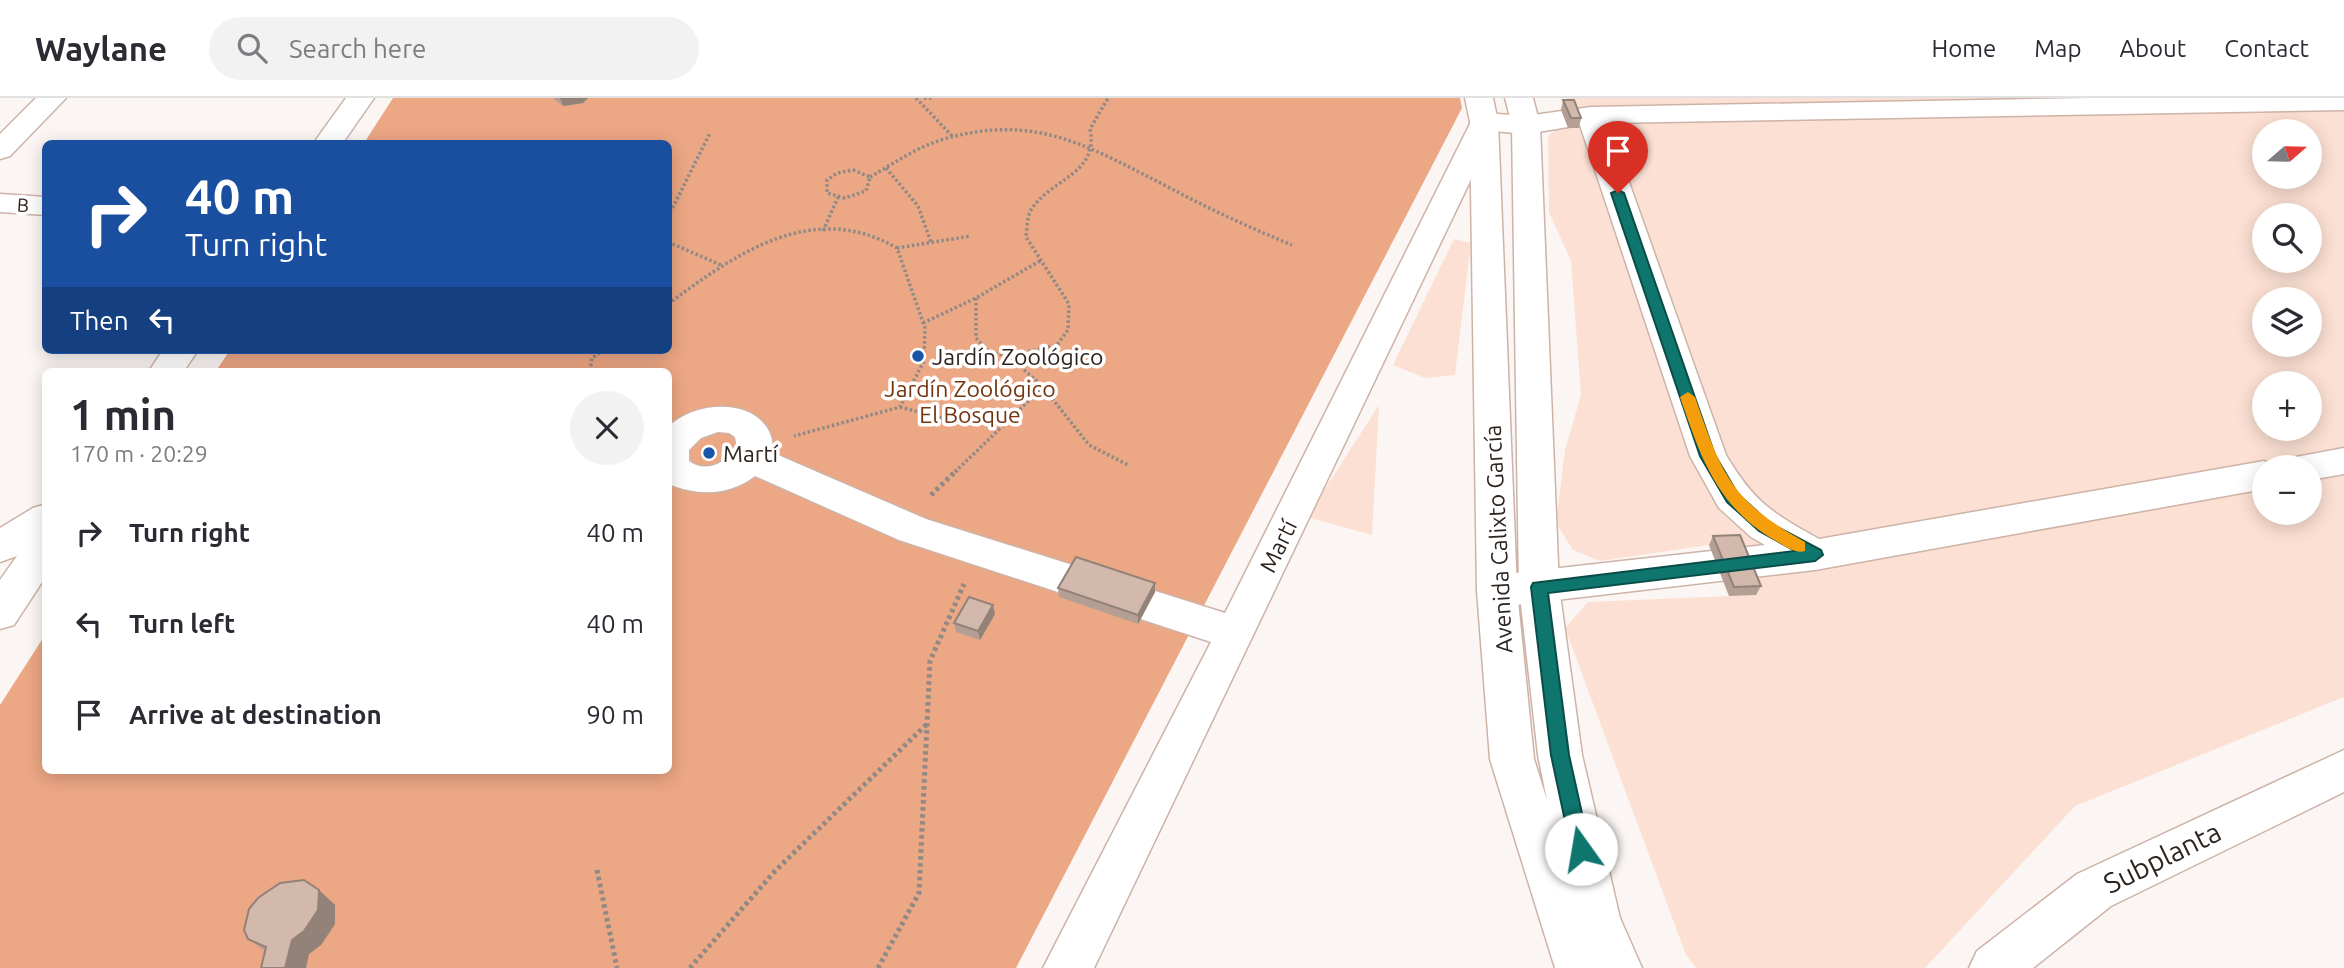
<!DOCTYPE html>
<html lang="en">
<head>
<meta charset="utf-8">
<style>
  :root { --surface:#fff; --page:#f2f2f3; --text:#2b2b33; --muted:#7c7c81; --line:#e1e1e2 }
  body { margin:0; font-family:Ubuntu,sans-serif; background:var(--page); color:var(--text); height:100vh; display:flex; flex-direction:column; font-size:26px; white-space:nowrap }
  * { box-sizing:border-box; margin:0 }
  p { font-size:23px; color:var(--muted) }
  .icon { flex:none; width:38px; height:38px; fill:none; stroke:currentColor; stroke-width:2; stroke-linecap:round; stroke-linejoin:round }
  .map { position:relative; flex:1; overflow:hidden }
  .drawer { position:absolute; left:42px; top:270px; width:630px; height:406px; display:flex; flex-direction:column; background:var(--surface); border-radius:10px; box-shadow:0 4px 18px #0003 }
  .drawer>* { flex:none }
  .top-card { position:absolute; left:42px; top:42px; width:630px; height:214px; border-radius:10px; box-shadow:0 4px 18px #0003; background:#1a4fa0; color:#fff; overflow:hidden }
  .needle { width:46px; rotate:70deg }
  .controls { position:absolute; left:2252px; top:21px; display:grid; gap:14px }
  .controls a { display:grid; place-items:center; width:70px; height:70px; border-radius:50%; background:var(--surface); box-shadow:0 4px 18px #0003; font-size:35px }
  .pin { position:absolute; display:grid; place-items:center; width:60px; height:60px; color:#fff; margin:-72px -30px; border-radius:50% 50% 50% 0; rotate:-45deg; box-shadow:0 0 7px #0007 }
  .pin .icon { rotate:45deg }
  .me { position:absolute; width:77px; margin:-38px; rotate:347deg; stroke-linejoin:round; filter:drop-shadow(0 0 5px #0008) }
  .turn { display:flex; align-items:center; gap:24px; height:147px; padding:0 28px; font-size:32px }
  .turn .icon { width:91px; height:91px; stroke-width:2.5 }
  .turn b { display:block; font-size:49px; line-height:60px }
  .then { display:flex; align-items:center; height:66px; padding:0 28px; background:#0003; gap:14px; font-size:26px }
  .round { display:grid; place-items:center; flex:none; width:74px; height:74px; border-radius:37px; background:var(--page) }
  .overview { display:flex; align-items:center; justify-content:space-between; height:119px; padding:0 28px }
  h1 { font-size:42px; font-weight:600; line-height:52px }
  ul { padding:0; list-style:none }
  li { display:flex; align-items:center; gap:21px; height:91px; padding:0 28px }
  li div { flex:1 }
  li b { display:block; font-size:26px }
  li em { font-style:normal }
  header { display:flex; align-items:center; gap:42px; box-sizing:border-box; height:98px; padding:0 35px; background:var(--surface); border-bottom:2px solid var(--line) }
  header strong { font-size:33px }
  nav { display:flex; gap:38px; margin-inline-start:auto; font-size:24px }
  .search { width:490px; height:63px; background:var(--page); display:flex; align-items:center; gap:18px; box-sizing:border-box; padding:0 24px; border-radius:38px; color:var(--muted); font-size:26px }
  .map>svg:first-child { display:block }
</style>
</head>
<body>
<header>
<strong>Waylane</strong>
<div class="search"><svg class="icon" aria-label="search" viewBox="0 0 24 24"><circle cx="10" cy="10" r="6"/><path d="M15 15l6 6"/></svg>Search here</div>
<nav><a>Home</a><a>Map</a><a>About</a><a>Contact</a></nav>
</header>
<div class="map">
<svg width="2344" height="870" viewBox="0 0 2344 870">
  <rect width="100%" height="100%" fill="#fbf6f3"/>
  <g fill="#fce0d3" fill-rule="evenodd">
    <path d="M1567,0H2344V599L2075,708L1925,870H1696L1686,857L1565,530L1588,504L1729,498L1709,447L1600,463L1573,452L1556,425L1565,352L1581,297L1571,163L1549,114L1548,38L1558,30L1579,29ZM2264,33H2310V79H2264ZM2264,117H2310V163H2264ZM2264,201H2310V247H2264ZM2264,285H2310V331H2264ZM2264,369H2310V415H2264Z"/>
    <polygon points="1454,141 1471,145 1455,277 1425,280 1393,267"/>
    <polygon points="1379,307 1372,437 1307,419"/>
  </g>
  <polygon fill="#eca784" points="393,0 1460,0 1462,10 1016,870 0,870 0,607 45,537 46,672 668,672 668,273 216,273 230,252 668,252 668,46 364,45"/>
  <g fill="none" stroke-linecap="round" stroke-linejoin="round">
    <defs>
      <g id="minor">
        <polygon points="36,0 66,0 10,58 0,61 0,36"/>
        <polygon points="346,0 374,0 342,46 313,46"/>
        <path d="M2090,0H2344V12L1608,25L1726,357C1754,404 1772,415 1819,441L2264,363L2278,369H2264V391L1815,472L1497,509L1483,504L1477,493L1483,482L1497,477L1765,447L1751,439L1719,410L1690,358L1580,27L1526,36L1494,33L1094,870H1043L1211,544L899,442L755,378C729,398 699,398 668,386V329C693,304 751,299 769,333C772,340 774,347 771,354L926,421L1225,515L1474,18L1484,15L1526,18L1591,9ZM718,334L729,335L735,339L737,349C727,364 706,376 689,363V352L701,340Z"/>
        <polygon points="0,96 46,99 46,117 0,114"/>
        <polygon points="163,252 198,252 184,273 149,273"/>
        <polygon points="2344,350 2344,376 2310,382 2310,369 2291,369 2296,359"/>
        <polygon points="46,406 46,478 14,527 0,531 0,482 17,458 0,464 0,430 33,410"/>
        <polygon points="2344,652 2344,694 2111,808 2033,870 1969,870 1977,853 2077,776"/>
      </g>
      <polygon id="major" points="1465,0 1493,0 1498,24 1517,493 1534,661 1547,702 1538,657 1519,489 1512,27 1505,0 1533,0 1540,27 1559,489 1582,657 1620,820 1642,870 1555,870 1490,661 1477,493 1470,24"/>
    </defs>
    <use href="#minor" stroke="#cdb3a7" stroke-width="3"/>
    <use href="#major" stroke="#cdb3a7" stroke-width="3"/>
    <g stroke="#908985" stroke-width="3.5" stroke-dasharray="2.5 2.5" stroke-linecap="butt">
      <polyline points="916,0 953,39"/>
      <polyline points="924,0 932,0"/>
      <polyline points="886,70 918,108 931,144"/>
      <polygon points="853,72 870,79 866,93 845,100 827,95 827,82 837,75"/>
      <path d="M870,79C893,66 915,50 941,42C1036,13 1091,50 1172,91C1211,112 1251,130 1292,147"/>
      <polyline points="668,119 710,35"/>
      <polyline points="823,133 838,99"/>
      <polyline points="668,144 721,167"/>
      <polyline points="897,150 971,138"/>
      <polyline points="976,200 976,240 989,254 1009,258 1043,289 1089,347 1128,367"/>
      <path d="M668,206C736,156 812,101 897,150L925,230L924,263L900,309L794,338"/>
      <polyline points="923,225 976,200 1040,163"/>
      <path d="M1009,258L1057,247L1068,232L1069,206L1026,139C1027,131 1027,118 1031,112C1051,80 1099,77 1090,31L1108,0"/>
      <polyline points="590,273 592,260 604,252"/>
      <polyline points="900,309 956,324"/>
      <polyline points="955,374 1043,289"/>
    </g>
    <g stroke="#908985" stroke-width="5" stroke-dasharray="3.5 3.5" stroke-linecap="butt">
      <polyline points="931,397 957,372"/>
      <polyline points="597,772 617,870"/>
      <polyline points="690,870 775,773 928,625"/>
      <polyline points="878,870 919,795 930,563 964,486"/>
    </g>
    <use href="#minor" fill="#fff" fill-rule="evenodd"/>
    <use href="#major" fill="#fff" fill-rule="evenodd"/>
  </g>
  <g fill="#b59f94">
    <polygon points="553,0 588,0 583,5 563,8"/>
    <polygon points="1563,2 1581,20 1579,30 1568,30 1561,12"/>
    <polygon points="1713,438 1761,488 1756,497 1729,498 1709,447"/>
    <polygon points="1155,485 1155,494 1138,526 1059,499 1058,490"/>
    <polygon points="995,516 980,542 956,534 954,525"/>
    <polygon points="319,792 335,807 335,826 321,847 309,856 306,870 261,870 265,853 248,841"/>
  </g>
  <g fill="#938278">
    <polygon points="560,0 588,0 583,5 563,8"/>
    <polygon points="1155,485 1155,494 1138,526 1138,517"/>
    <polygon points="993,507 995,516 980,542 978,533"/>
    <polygon points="136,672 148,672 140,676"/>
    <polygon points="319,792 335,807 335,826 321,847 309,856 306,870 285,870 292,842"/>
  </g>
  <g fill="#d2b9ac" stroke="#938278" stroke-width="2">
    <polygon points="1563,2 1574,2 1581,20 1571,20"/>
    <polygon points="1740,437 1761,488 1734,489 1713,438"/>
    <polygon points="1076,459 1155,485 1138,517 1058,490"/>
    <polygon points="969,499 993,507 978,533 954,525"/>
    <polygon points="304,782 319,792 318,812 304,833 292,842 285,870 261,870 266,849 248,841 244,832 249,811 258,800 280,785"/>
  </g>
  <polygon fill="#0f766e" stroke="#0a4d48" stroke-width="2" points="1618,92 1624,95 1715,357 1738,396 1770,425 1821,452 1823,457 1815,463 1548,495 1569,657 1590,751 1587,757 1581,760 1574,757 1571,751 1551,657 1531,489 1533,485 1795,453 1759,433 1727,404 1700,358 1611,95"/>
  <path fill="#f59e0b" d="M1688,294L1695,299C1722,377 1731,403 1805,444V453C1795,456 1785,448 1776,443C1717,409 1701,360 1680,299Z"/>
  <g fill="#1956a7" stroke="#fff" stroke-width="2.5">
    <circle cx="918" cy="258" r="7"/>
    <circle cx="709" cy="355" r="7"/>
  </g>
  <g text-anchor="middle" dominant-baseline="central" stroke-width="7" stroke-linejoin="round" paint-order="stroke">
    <g font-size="19" fill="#2d241f" stroke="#fff">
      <text transform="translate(23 107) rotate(4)">B</text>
    </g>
    <g font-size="23" fill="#2d241f" stroke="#fff" text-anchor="start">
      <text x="932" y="258">Jardín Zoológico</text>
      <text x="723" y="355">Martí</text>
    </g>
    <g font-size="23" fill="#733510" stroke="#fff">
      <text x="970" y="290">Jardín Zoológico<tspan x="970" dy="26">El Bosque</tspan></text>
    </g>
    <g font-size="23" fill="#2d241f" stroke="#fff">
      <text transform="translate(1498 441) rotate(-93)">Avenida Calixto García</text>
      <text transform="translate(1278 448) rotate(-64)">Martí</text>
    </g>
    <g font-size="28" fill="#2d241f" stroke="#fff">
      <text transform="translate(2162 759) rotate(-26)">Subplanta</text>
    </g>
  </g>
</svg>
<div class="controls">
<a><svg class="needle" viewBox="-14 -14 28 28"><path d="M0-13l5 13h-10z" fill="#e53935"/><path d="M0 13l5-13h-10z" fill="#7c7c81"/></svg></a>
<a><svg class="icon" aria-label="search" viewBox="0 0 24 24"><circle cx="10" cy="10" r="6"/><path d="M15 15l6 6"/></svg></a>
<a><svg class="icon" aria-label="layers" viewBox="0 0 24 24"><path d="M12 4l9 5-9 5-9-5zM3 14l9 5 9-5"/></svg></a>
<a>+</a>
<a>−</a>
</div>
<div class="pin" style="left:1618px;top:95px;background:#d93025"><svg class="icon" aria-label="arrive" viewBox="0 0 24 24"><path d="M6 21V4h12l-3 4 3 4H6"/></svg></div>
<svg class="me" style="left:1581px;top:751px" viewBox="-20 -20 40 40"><circle r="19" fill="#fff"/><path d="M0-13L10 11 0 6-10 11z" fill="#0f766e"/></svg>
<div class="top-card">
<div class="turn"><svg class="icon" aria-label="right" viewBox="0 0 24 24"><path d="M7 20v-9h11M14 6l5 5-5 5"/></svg><div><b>40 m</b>Turn right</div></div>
<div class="then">Then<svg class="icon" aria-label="left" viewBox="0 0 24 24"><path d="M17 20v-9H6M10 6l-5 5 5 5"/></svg></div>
</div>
<section class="drawer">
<div class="overview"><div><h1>1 min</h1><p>170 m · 20:29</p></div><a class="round"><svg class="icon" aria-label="close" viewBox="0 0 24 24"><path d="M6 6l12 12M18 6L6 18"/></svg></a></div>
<ul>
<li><svg class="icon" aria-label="right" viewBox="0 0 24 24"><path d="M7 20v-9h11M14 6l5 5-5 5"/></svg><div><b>Turn right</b></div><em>40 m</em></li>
<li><svg class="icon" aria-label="left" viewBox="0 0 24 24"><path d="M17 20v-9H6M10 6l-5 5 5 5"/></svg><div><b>Turn left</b></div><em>40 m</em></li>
<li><svg class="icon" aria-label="arrive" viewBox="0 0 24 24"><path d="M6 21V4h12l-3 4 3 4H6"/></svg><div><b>Arrive at destination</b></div><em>90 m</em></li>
</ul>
</section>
</div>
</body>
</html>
